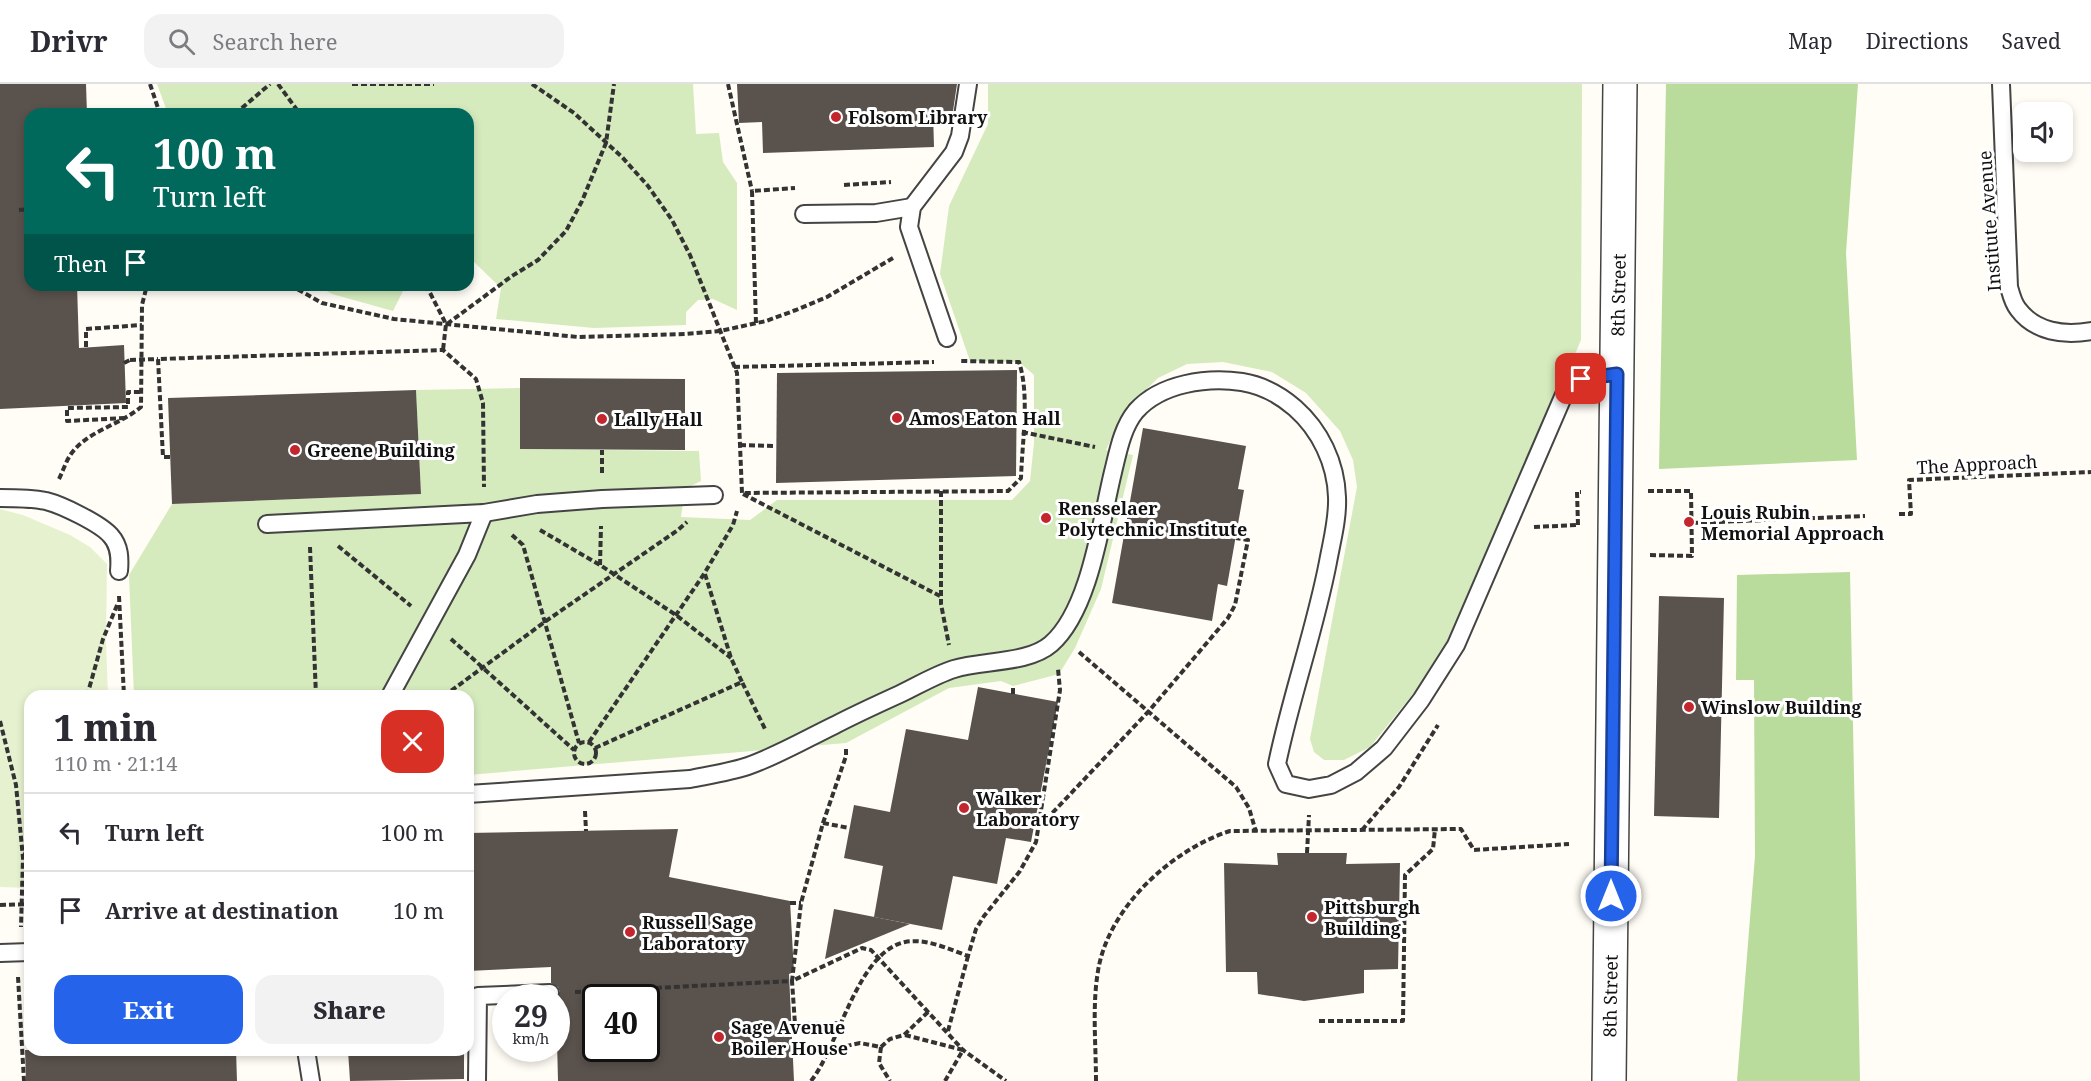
<!DOCTYPE html>
<html lang="en">
<head>
<meta charset="utf-8">
<style>
  :root { --surface:#fff; --page:#f2f2f3; --text:#2b2b33; --muted:#7c7c81; --line:#e1e1e2; --accent:#2563eb }
  body { margin:0; font-family:"Noto Serif",serif; background:var(--page); color:var(--text); height:100vh; display:flex; flex-direction:column; font-size:22px; white-space:nowrap }
  * { box-sizing:border-box; margin:0 }
  p { font-size:20px; color:var(--muted) }
  .icon { flex:none; width:33px; height:33px; fill:none; stroke:currentColor; stroke-width:2; stroke-linecap:round; stroke-linejoin:round }
  .map { position:relative; flex:1; overflow:hidden }
  .panel { position:absolute; left:24px; top:606px; width:450px; height:366px; display:flex; flex-direction:column; background:var(--surface); border-radius:18px; box-shadow:0 3px 9px #0003 }
  .panel>* { flex:none }
  .banner { position:absolute; left:24px; top:24px; width:450px; height:183px; border-radius:18px; box-shadow:0 3px 9px #0003; background:#00695c; color:#fff; overflow:hidden }
  .fabs { position:absolute; left:2013px; top:18px; display:grid; gap:12px }
  .fabs a { display:grid; place-items:center; width:60px; height:60px; border-radius:12px; background:var(--surface); box-shadow:0 3px 9px #0003; font-size:30px }
  .speed { position:absolute; left:492px; top:900px; display:flex; gap:12px; font-size:30px; font-weight:700; text-align:center }
  .speed>* { display:grid; place-content:center; width:78px; height:78px; border-radius:50%; background:var(--surface); box-shadow:0 3px 9px #0003; line-height:1 }
  .speed small { font-size:15px; font-weight:400 }
  .speed .limit { border:3px solid #111; border-radius:9px; background:#fff; color:#111 }
  .pin { position:absolute; display:grid; place-items:center; width:51px; height:51px; color:#fff; margin:-26px; border-radius:12px; box-shadow:0 3px 9px #0006 }
  .me { position:absolute; width:66px; margin:-33px; rotate:0deg; stroke-linejoin:round; filter:drop-shadow(0 0 4px #0008) }
  .turn { display:flex; align-items:center; gap:21px; height:126px; padding:0 30px; font-size:27px }
  .turn .icon { width:78px; height:78px; stroke-width:2.5 }
  .turn b { display:block; font-size:42px; line-height:51px }
  .then { display:flex; align-items:center; height:57px; padding:0 30px; background:#0003; gap:12px; font-size:22px }
  .round { display:grid; place-items:center; flex:none; width:63px; height:63px; border-radius:18px; background:var(--page) }
  .summary { display:flex; align-items:center; justify-content:space-between; height:102px; padding:0 30px }
  h1 { font-size:36px; font-weight:800; line-height:45px }
  .button { display:flex; gap:12px; margin-top:auto; padding:12px 30px }
  .button a { flex:1; height:69px; border-radius:18px; background:var(--accent); color:#fff; font-size:24px; font-weight:800; line-height:69px; text-align:center }
  .button a+a { background:var(--page); color:var(--text) }
  ul { padding:0; list-style:none }
  li { display:flex; align-items:center; gap:18px; height:78px; padding:0 30px; border-top:2px solid var(--line) }
  li div { flex:1 }
  li b { display:block; font-size:22px }
  li em { font-style:normal }
  header { display:flex; align-items:center; gap:36px; box-sizing:border-box; height:84px; padding:0 30px; background:var(--surface); border-bottom:2px solid var(--line) }
  header strong { font-size:28px }
  nav { display:flex; gap:33px; margin-inline-start:auto; font-size:21px }
  .search { width:420px; height:54px; background:var(--page); display:flex; align-items:center; gap:15px; box-sizing:border-box; padding:0 21px; border-radius:18px; color:var(--muted); font-size:22px }
  .map>svg:first-child { display:block }
</style>
</head>
<body>
<header>
<strong>Drivr</strong>
<div class="search"><svg class="icon" aria-label="search" viewBox="0 0 24 24"><circle cx="10" cy="10" r="6"/><path d="M15 15l6 6"/></svg>Search here</div>
<nav><a>Map</a><a>Directions</a><a>Saved</a></nav>
</header>
<div class="map">
<svg width="2091" height="997" viewBox="0 0 2091 997">
  <rect width="100%" height="100%" fill="#fffdf5"/>
  <g fill="#d5ebbd">
    <polygon points="157,0 693,0 696,50 719,49 723,78 737,99 737,226 713,215 698,216 686,228 686,241 594,244 496,235 501,204 474,178 468,179 468,30 168,30"/>
    <polygon points="988,0 1582,0 1581,256 1450,564 1370,663 1344,676 1324,676 1314,668 1310,655 1357,403 1353,376 1340,347 1306,309 1272,288 1223,278 1187,280 1158,294 1124,327 1106,366 1133,371 1101,505 1075,564 1059,590 1013,602 1001,597 949,604 846,659 468,691 468,612 134,612 129,491 172,420 421,410 416,306 520,304 520,365 699,367 701,397 685,405 681,433 750,436 777,416 1012,416 1030,397 1034,359 1034,291 1019,278 970,277 940,190 949,122 988,40"/>
    <polygon points="316,201 406,201 393,227 332,210"/>
  </g>
  <g fill="#b9dc9c">
    <polygon points="1666,0 1858,0 1846,169 1857,376 1659,385"/>
    <polygon points="1850,488 1860,997 1737,997 1755,772 1754,596 1736,596 1737,491"/>
  </g>
  <polygon fill="#e6f2cf" points="0,425 23,431 70,451 90,463 107,480 106,556 108,612 30,612 30,804 0,803"/>
  <g fill="#5a524d" fill-rule="evenodd">
    <polygon points="0,0 86,0 87,30 30,30 30,201 77,201 79,264 124,261 126,319 0,325"/>
    <polygon points="737,0 957,0 953,27 933,28 934,63 763,69 762,38 739,39"/>
    <polygon points="1017,286 1016,392 776,399 777,289"/>
    <polygon points="520,294 685,295 685,366 520,365"/>
    <polygon points="416,306 421,410 172,420 168,314"/>
    <polygon points="1143,344 1246,362 1238,405 1244,406 1227,502 1218,500 1212,537 1112,519"/>
    <polygon points="1659,512 1724,514 1719,734 1654,732"/>
    <polygon points="978,603 1058,618 1031,758 1006,754 997,800 953,792 942,846 874,833 883,782 844,774 854,721 890,728 906,645 968,656"/>
    <path d="M678,745L669,793L790,817L794,888L789,890L794,997H558L556,917L560,908L558,903L551,899V883L468,887V749ZM596,914H646V964H596Z"/>
    <polygon points="1277,769 1347,769 1346,780 1400,779 1398,885 1364,886 1364,909 1304,917 1258,910 1257,888 1226,888 1224,779 1278,781"/>
    <polygon points="834,825 910,840 825,875"/>
    <polygon points="25,966 236,966 237,997 26,997"/>
    <polygon points="348,966 464,966 464,995 350,997"/>
  </g>
  <g fill="none" stroke-linecap="round" stroke-linejoin="round">
    <defs>
      <g id="service">
        <path d="M2001,0L2009,203C2011,210 2013,219 2018,225C2035,248 2064,252 2091,247"/>
        <polyline points="804,130 876,129 912,123"/>
        <polyline points="947,254 909,143 912,123 954,68 960,52 968,0"/>
        <path d="M0,414C16,414 31,414 46,417C62,421 101,440 111,452C120,462 120,475 119,487"/>
        <polyline points="267,440 484,429 537,420 602,415 714,411"/>
        <polyline points="390,612 467,471 484,429"/>
        <path d="M468,710L690,695C710,691 730,688 748,682C779,671 806,655 835,641C856,630 878,620 900,610C917,602 935,591 954,585C982,576 1028,580 1051,560C1090,526 1101,437 1113,388C1118,368 1122,344 1136,327C1161,299 1207,293 1242,298C1261,301 1280,311 1295,324C1320,346 1336,379 1337,413C1338,435 1332,456 1328,478C1315,546 1291,612 1277,680L1286,700L1309,705L1331,701L1356,688L1384,664L1421,616L1456,561L1566,306L1581,295L1617,290"/>
        <polyline points="0,869 30,868"/>
        <polyline points="306,966 311,997"/>
        <polyline points="477,997 478,912 550,909"/>
      </g>
      <polyline id="tertiary" points="1609,997 1620,0"/>
    </defs>
    <use href="#service" stroke="#444" stroke-width="20"/>
    <use href="#tertiary" stroke="#444" stroke-width="36"/>
    <g stroke="#333" stroke-width="4" stroke-dasharray="6 3" stroke-linecap="butt">
      <polyline points="150,0 160,30"/>
      <polyline points="278,0 300,30"/>
      <polyline points="352,0 434,0"/>
      <path d="M532,0L574,29L622,73L648,102L672,136L690,171L737,289L742,409L1008,407L1021,394C1022,359 1030,311 1019,278L960,277"/>
      <polyline points="728,0 752,107"/>
      <polyline points="235,30 270,0"/>
      <polyline points="844,101 891,98"/>
      <polyline points="19,126 30,125"/>
      <polyline points="290,201 322,219 394,235 578,253 686,250 720,247 766,237 796,226 827,213 893,174"/>
      <polyline points="426,201 446,240 443,266"/>
      <polyline points="756,239 752,107 795,104"/>
      <polyline points="447,240 512,192 538,176 566,147 582,117 606,59 614,0"/>
      <polyline points="86,263 86,245 142,241"/>
      <polyline points="124,279 130,276"/>
      <polyline points="734,283 934,278"/>
      <polyline points="125,334 67,337 67,324 128,323 128,308 141,308"/>
      <polyline points="1022,348 1095,363"/>
      <polyline points="740,361 776,362"/>
      <polyline points="170,373 163,373 158,275 443,266 476,295 483,319 484,403"/>
      <polyline points="602,389 602,366"/>
      <path d="M59,395C63,387 66,377 71,370C87,347 120,341 141,323L142,221L147,201"/>
      <polyline points="941,407 941,520 949,561"/>
      <polyline points="1648,407 1691,407 1692,472 1649,471"/>
      <polyline points="743,410 940,512"/>
      <polyline points="1899,430 1911,430 1909,396 2091,388"/>
      <polyline points="1692,439 1865,432"/>
      <polyline points="1578,441 1577,408 1581,408"/>
      <polyline points="1534,443 1578,441"/>
      <polyline points="540,446 600,481 676,531 731,574"/>
      <polyline points="512,451 523,461 579,659"/>
      <polyline points="338,462 411,522"/>
      <polyline points="310,463 316,612"/>
      <polyline points="600,481 601,442"/>
      <polyline points="705,490 731,574 742,598"/>
      <polyline points="119,512 124,612"/>
      <polyline points="451,555 574,666"/>
      <polyline points="1079,568 1236,703 1249,724 1256,748"/>
      <polyline points="1013,610 1013,602"/>
      <polyline points="87,612 103,555 118,519"/>
      <polyline points="444,612 546,537 678,446 687,438"/>
      <polyline points="0,637 16,701 23,774 21,843"/>
      <circle cx="585" cy="669" r="11"/>
      <polyline points="589,658 704,490 733,441 737,427"/>
      <polyline points="595,664 742,598 766,647"/>
      <polyline points="846,665 846,672 823,739 801,819 792,897 862,864 871,866 963,966 1006,997"/>
      <polyline points="585,727 586,747"/>
      <polyline points="823,739 849,744"/>
      <polyline points="1040,742 1148,628 1228,534 1235,521 1248,456 1236,454"/>
      <polyline points="1362,746 1399,703 1438,641"/>
      <polyline points="1307,769 1309,731"/>
      <polyline points="24,772 30,759"/>
      <polyline points="790,819 801,819"/>
      <polyline points="0,821 30,820"/>
      <polyline points="18,893 24,997"/>
      <polyline points="575,908 792,897 795,940 840,939"/>
      <polyline points="1319,937 1403,937 1405,791 1433,765 1435,745"/>
      <polyline points="948,947 968,872"/>
      <polyline points="905,951 963,966 945,997"/>
      <polyline points="881,963 879,979 890,997"/>
      <polyline points="828,966 860,959 881,963 890,955 904,951 929,927"/>
      <path d="M811,997C839,962 857,868 905,858C926,854 949,865 968,872L976,845L984,832L1020,787L1036,758L1060,606L1058,585"/>
      <path d="M1096,997C1096,961 1092,923 1098,887C1108,824 1171,766 1230,747L1461,745L1474,766L1569,760"/>
    </g>
    <use href="#service" stroke="#fff" stroke-width="16"/>
    <use href="#tertiary" stroke="#fff" stroke-width="33"/>
    <polyline stroke="#333" stroke-width="4" stroke-dasharray="6 3" stroke-linecap="butt" points="130,276 158,275"/>
  </g>
  <g fill="none" stroke-linecap="round" stroke-linejoin="round">
    <defs>
      <polyline id="route" points="1581,295 1617,290 1611,812"/>
    </defs>
    <use href="#route" stroke="#184099" stroke-width="15"/>
    <use href="#route" stroke="#2563eb" stroke-width="10"/>
  </g>
  <g fill="#c4262e" stroke="#fff" stroke-width="2">
    <circle cx="836" cy="33" r="6"/>
    <circle cx="897" cy="334" r="6"/>
    <circle cx="602" cy="335" r="6"/>
    <circle cx="295" cy="366" r="6"/>
    <circle cx="1046" cy="434" r="6"/>
    <circle cx="1689" cy="438" r="6"/>
    <circle cx="1689" cy="623" r="6"/>
    <circle cx="964" cy="724" r="6"/>
    <circle cx="1312" cy="833" r="6"/>
    <circle cx="630" cy="848" r="6"/>
    <circle cx="719" cy="953" r="6"/>
  </g>
  <g text-anchor="middle" dominant-baseline="central" stroke-width="6" stroke-linejoin="round" paint-order="stroke">
    <g font-size="18" font-weight="bold" fill="#111" stroke="#fff" text-anchor="start">
      <text x="848" y="33">Folsom Library</text>
      <text x="909" y="334">Amos Eaton Hall</text>
      <text x="614" y="335">Lally Hall</text>
      <text x="307" y="366">Greene Building</text>
      <text x="1058" y="424">Rensselaer<tspan x="1058" dy="21">Polytechnic Institute</tspan></text>
      <text x="1701" y="428">Louis Rubin<tspan x="1701" dy="21">Memorial Approach</tspan></text>
      <text x="1701" y="623">Winslow Building</text>
      <text x="976" y="714">Walker<tspan x="976" dy="21">Laboratory</tspan></text>
      <text x="1324" y="823">Pittsburgh<tspan x="1324" dy="21">Building</tspan></text>
      <text x="642" y="838">Russell Sage<tspan x="642" dy="21">Laboratory</tspan></text>
      <text x="731" y="943">Sage Avenue<tspan x="731" dy="21">Boiler House</tspan></text>
    </g>
    <g font-size="18" fill="#111" stroke="#fff">
      <text transform="translate(1989 137) rotate(-94)">Institute Avenue</text>
      <text transform="translate(1618 211) rotate(-89)">8th Street</text>
      <text transform="translate(1977 380) rotate(-3)">The Approach</text>
      <text transform="translate(1610 912) rotate(-89)">8th Street</text>
    </g>
  </g>
</svg>
<div class="fabs">
<a><svg class="icon" aria-label="sound" viewBox="0 0 24 24"><path d="M4 9h4l5-4v14l-5-4H4zM17 9q2 3 0 6"/></svg></a>
</div>
<div class="speed"><div>29<small>km/h</small></div><div class="limit">40</div></div>
<div class="pin" style="left:1581px;top:295px;background:#d93025"><svg class="icon" aria-label="arrive" viewBox="0 0 24 24"><path d="M6 21V4h12l-3 4 3 4H6"/></svg></div>
<svg class="me" style="left:1611px;top:812px" viewBox="-20 -20 40 40"><circle r="17" fill="#2563eb" stroke="#fff" stroke-width="3"/><path d="M0-11L8 9 0 5-8 9z" fill="#fff"/></svg>
<div class="banner">
<div class="turn"><svg class="icon" aria-label="left" viewBox="0 0 24 24"><path d="M17 20v-9H6M10 6l-5 5 5 5"/></svg><div><b>100 m</b>Turn left</div></div>
<div class="then">Then<svg class="icon" aria-label="arrive" viewBox="0 0 24 24"><path d="M6 21V4h12l-3 4 3 4H6"/></svg></div>
</div>
<section class="panel">
<div class="summary"><div><h1>1 min</h1><p>110 m · 21:14</p></div><a class="round" style="background:#d93025;color:#fff"><svg class="icon" aria-label="close" viewBox="0 0 24 24"><path d="M6 6l12 12M18 6L6 18"/></svg></a></div>
<ul>
<li><svg class="icon" aria-label="left" viewBox="0 0 24 24"><path d="M17 20v-9H6M10 6l-5 5 5 5"/></svg><div><b>Turn left</b></div><em>100 m</em></li>
<li><svg class="icon" aria-label="arrive" viewBox="0 0 24 24"><path d="M6 21V4h12l-3 4 3 4H6"/></svg><div><b>Arrive at destination</b></div><em>10 m</em></li>
</ul>
<div class="button"><a>Exit</a><a>Share</a></div>
</section>
</div>
</body>
</html>
